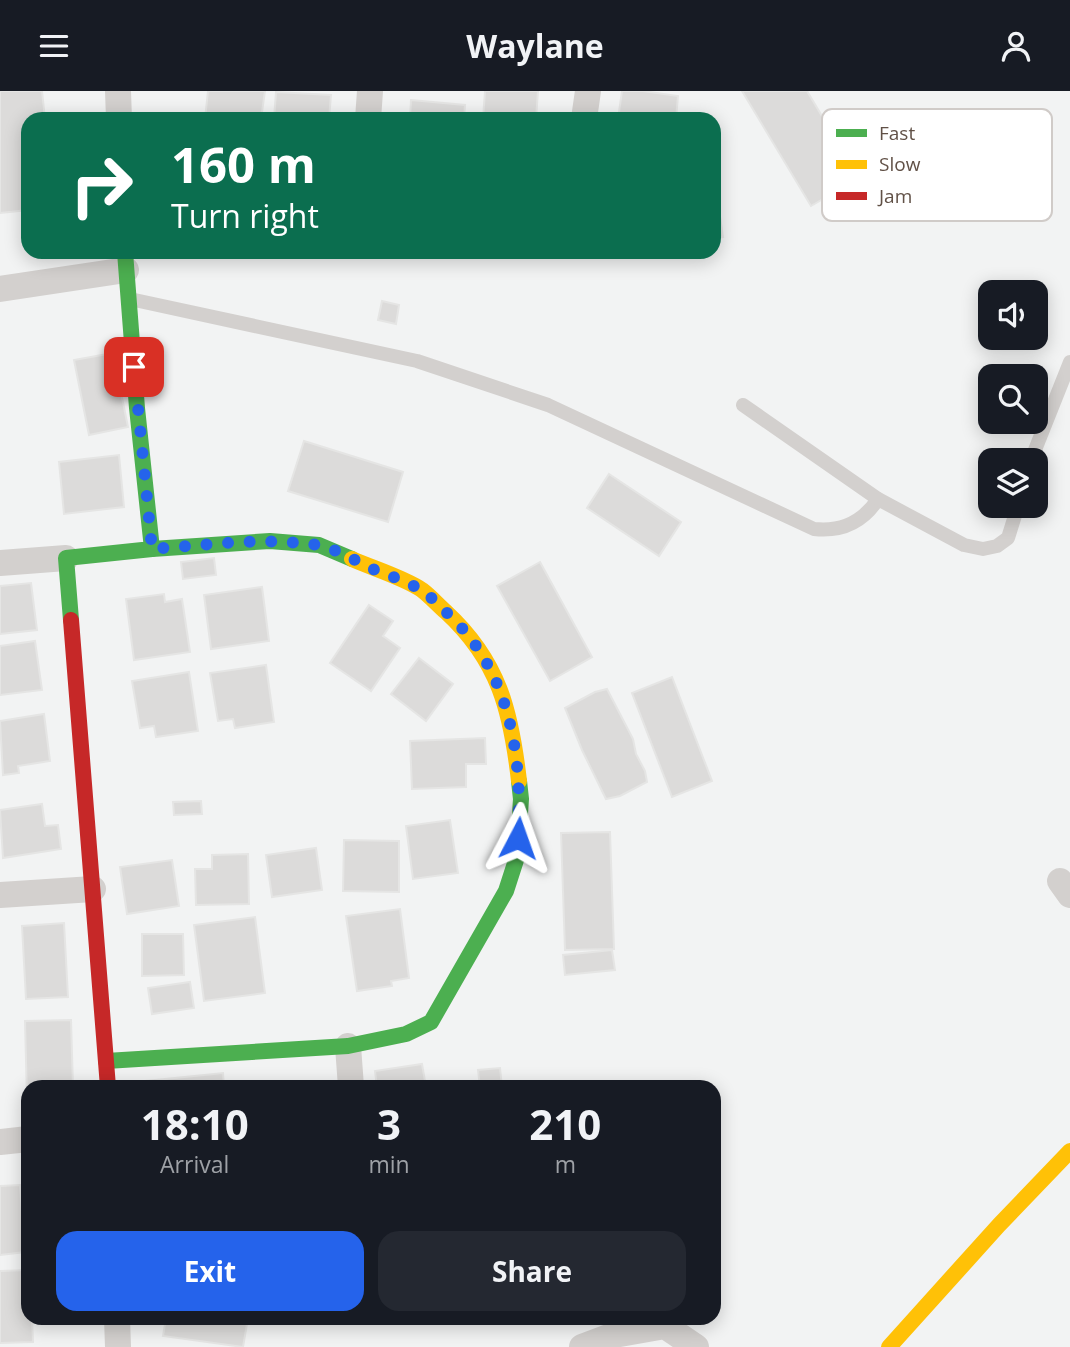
<!DOCTYPE html>
<html lang="en">
<head>
<meta charset="utf-8">
<style>
  :root { --surface:#171b24; --page:#242831; --text:#f1f3f6; --muted:#9ea1a6; --accent:#2563eb }
  body { margin:0; font-family:"Open Sans",sans-serif; background:var(--page); color:var(--text); height:100vh; display:flex; flex-direction:column; font-size:26px; white-space:nowrap }
  * { box-sizing:border-box; margin:0 }
  p { font-size:23px; color:var(--muted) }
  .icon { flex:none; width:38px; height:38px; fill:none; stroke:currentColor; stroke-width:2; stroke-linecap:round; stroke-linejoin:round }
  .map { position:relative; flex:1; overflow:hidden }
  .drawer { position:absolute; left:21px; top:989px; width:700px; height:245px; display:flex; flex-direction:column; background:var(--surface); border-radius:21px; box-shadow:0 4px 18px #0003 }
  .drawer>* { flex:none }
  .banner { position:absolute; left:21px; top:21px; width:700px; height:147px; border-radius:21px; box-shadow:0 4px 18px #0003; background:#0b6e4f; color:#fff; overflow:hidden }
  .buttons { position:absolute; left:978px; top:189px; display:grid; gap:14px }
  .buttons a { display:grid; place-items:center; width:70px; height:70px; border-radius:14px; background:var(--surface); box-shadow:0 4px 18px #0003; font-size:35px }
  .pin { position:absolute; display:grid; place-items:center; width:60px; height:60px; color:#fff; margin:-30px; border-radius:14px; box-shadow:0 4px 10px #0006 }
  .me { position:absolute; width:77px; margin:-38px; rotate:4deg; stroke-linejoin:round; filter:drop-shadow(0 0 5px #0008) }
  .turn { display:flex; align-items:center; gap:24px; height:147px; padding:0 35px; font-size:32px }
  .turn .icon { width:91px; height:91px; stroke-width:2.5 }
  .turn b { display:block; font-size:49px; line-height:60px }
  .eta { display:flex; justify-content:space-evenly; align-items:center; height:119px; text-align:center }
  .eta b { font-size:42px; font-weight:700; line-height:49px }
  .primary-button { display:flex; gap:14px; margin-top:auto; padding:14px 35px }
  .primary-button a { flex:1; height:80px; border-radius:21px; background:var(--accent); color:#fff; font-size:28px; font-weight:700; line-height:80px; text-align:center }
  .primary-button a+a { background:var(--page); color:var(--text) }
  header { display:flex; justify-content:space-between; align-items:center; height:91px; padding:0 35px; background:var(--surface); font-size:32px; font-weight:700 }
  .map>svg:first-child { display:block }
</style>
</head>
<body>
<header><svg class="icon" aria-label="menu" viewBox="0 0 24 24"><path d="M4 6h16M4 12h16M4 18h16"/></svg>Waylane<svg class="icon" aria-label="person" viewBox="0 0 24 24"><circle cx="12" cy="8" r="4"/><path d="M4 21q1-7 8-7t8 7"/></svg></header>
<div class="map">
<svg width="1070" height="1256" viewBox="0 0 1070 1256">
  <rect width="100%" height="100%" fill="#f2f3f3"/>
  <g fill="#dcdbda" stroke="#e5e5e4" stroke-width="2">
    <polygon points="0,0 42,0 45,28 28,28 28,119 0,122"/>
    <polygon points="208,0 265,0 261,28 205,28"/>
    <polygon points="485,0 538,0 536,28 483,28"/>
    <polygon points="622,0 643,0 678,5 676,28 618,28"/>
    <polygon points="742,0 807,0 859,87 811,115"/>
    <polygon points="276,1 331,4 329,28 274,28"/>
    <polygon points="411,9 465,14 464,28 410,28"/>
    <polygon points="714,84 723,146 714,147"/>
    <polygon points="382,210 399,214 396,233 378,229"/>
    <polygon points="113,262 128,336 89,344 74,269"/>
    <polygon points="304,350 403,381 388,431 288,400"/>
    <polygon points="119,364 124,416 64,423 59,371"/>
    <polygon points="609,383 681,431 659,465 587,417"/>
    <polygon points="214,467 216,484 183,488 181,471"/>
    <polygon points="540,471 592,566 550,590 497,495"/>
    <polygon points="31,492 37,539 0,543 0,495"/>
    <polygon points="262,496 269,550 211,558 204,504"/>
    <polygon points="164,503 165,511 182,508 190,561 134,569 126,508"/>
    <polygon points="369,514 393,530 383,545 400,557 371,600 330,572"/>
    <polygon points="35,550 42,599 0,604 0,555"/>
    <polygon points="419,567 453,593 426,630 391,603"/>
    <polygon points="266,574 274,631 235,637 233,628 218,630 210,582"/>
    <polygon points="189,581 198,640 156,646 154,635 140,637 132,590"/>
    <polygon points="672,586 712,690 672,706 632,602"/>
    <polygon points="607,598 633,648 636,663 645,680 647,691 620,705 606,708 582,659 565,617 595,601"/>
    <polygon points="44,623 50,670 18,675 19,682 3,684 0,630"/>
    <polygon points="485,647 486,673 466,673 466,696 412,698 410,650"/>
    <polygon points="201,710 202,723 174,724 173,711"/>
    <polygon points="42,713 45,735 58,734 61,758 3,767 0,719"/>
    <polygon points="450,729 458,782 413,788 406,735"/>
    <polygon points="610,741 614,858 565,859 561,742"/>
    <polygon points="344,749 399,750 399,801 343,800"/>
    <polygon points="316,757 322,799 272,806 266,764"/>
    <polygon points="248,763 249,813 196,814 195,778 212,778 212,764"/>
    <polygon points="172,769 179,815 127,823 120,776"/>
    <polygon points="400,818 409,887 391,890 392,895 357,900 346,825"/>
    <polygon points="255,826 265,902 204,910 194,834"/>
    <polygon points="64,832 68,906 26,908 22,835"/>
    <polygon points="142,843 183,843 184,884 142,885"/>
    <polygon points="612,859 615,879 565,884 563,864"/>
    <polygon points="190,891 194,917 152,923 148,897"/>
    <polygon points="71,929 73,996 28,996 27,1009 25,930"/>
    <polygon points="422,973 426,996 377,996 375,980"/>
    <polygon points="500,977 502,996 480,996 478,979"/>
    <polygon points="223,982 224,996 146,996 146,990"/>
    <polygon points="20,1094 25,1161 0,1164 0,1095"/>
    <polygon points="28,1179 28,1227 32,1227 33,1251 0,1252 0,1180"/>
    <polygon points="166,1227 248,1227 243,1256 163,1245"/>
  </g>
  <g fill="none" stroke-linecap="round" stroke-linejoin="round">
    <g stroke="#d3d0ce" stroke-width="14">
      <path d="M130,208L417,270L548,314L814,438C841,441 863,431 878,408"/>
      <polyline points="743,314 878,408 964,454 983,458 997,455 1008,447 1018,415"/>
      <polyline points="1031,369 1070,271"/>
    </g>
    <g stroke="#d3d0ce" stroke-width="26">
      <polyline points="118,0 119,28"/>
      <polyline points="368,28 370,0"/>
      <polyline points="584,28 588,0"/>
      <polyline points="0,198 126,179"/>
      <polyline points="0,472 66,467"/>
      <polyline points="1060,790 1070,804"/>
      <polyline points="0,804 93,798"/>
      <polyline points="348,955 351,996"/>
      <polyline points="0,1051 28,1048"/>
      <polyline points="117,1227 118,1256"/>
      <polyline points="582,1256 614,1244 665,1235 696,1256"/>
    </g>
    <g stroke="#4caf50" stroke-width="16">
      <polyline points="152,458 270,450 319,454 352,468"/>
      <polyline points="71,529 66,467 152,458 137,317 125,161"/>
      <polyline points="106,970 348,955 406,943 431,931 506,800 517,766 521,708 519,690"/>
    </g>
    <g stroke="#ffc107" stroke-width="16">
      <path d="M352,468C372,477 405,487 422,499C430,505 438,514 446,521C499,570 511,620 519,690"/>
      <polyline points="889,1256 999,1134 1070,1060"/>
    </g>
    <polyline stroke="#c62828" stroke-width="16" points="71,529 108,996"/>
  </g>
  <g fill="none" stroke-linecap="round" stroke-linejoin="round">
    <path stroke="#2563eb" stroke-width="12" stroke-dasharray="0 21.6" d="M134,276L152,458C206,454 263,446 317,454C336,457 357,471 375,479C390,485 406,490 419,498C429,503 438,514 447,522C510,579 523,665 518,747"/>
  </g>
  <rect x="822" y="18" width="230" height="112" rx="10" fill="#fff" stroke="#d0cbc8" stroke-width="2"/>
  <rect x="836" y="38" width="31" height="8" fill="#4caf50"/>
  <rect x="836" y="69" width="31" height="9" fill="#ffc107"/>
  <rect x="836" y="101" width="31" height="8" fill="#c62828"/>
  <g font-size="19" fill="#615147">
    <text x="879" y="49">Fast</text>
    <text x="879" y="80">Slow</text>
    <text x="879" y="112">Jam</text>
  </g>
</svg>
<div class="buttons">
<a><svg class="icon" aria-label="sound" viewBox="0 0 24 24"><path d="M4 9h4l5-4v14l-5-4H4zM17 9q2 3 0 6"/></svg></a>
<a><svg class="icon" aria-label="search" viewBox="0 0 24 24"><circle cx="10" cy="10" r="6"/><path d="M15 15l6 6"/></svg></a>
<a><svg class="icon" aria-label="layers" viewBox="0 0 24 24"><path d="M12 4l9 5-9 5-9-5zM3 14l9 5 9-5"/></svg></a>
</div>
<div class="pin" style="left:134px;top:276px;background:#d93025"><svg class="icon" aria-label="arrive" viewBox="0 0 24 24"><path d="M6 21V4h12l-3 4 3 4H6"/></svg></div>
<svg class="me" style="left:518px;top:747px" viewBox="-20 -20 40 40"><path d="M0-17L14 15 0 8-14 15z" fill="#2563eb" stroke="#fff" stroke-width="4"/></svg>
<div class="banner">
<div class="turn"><svg class="icon" aria-label="right" viewBox="0 0 24 24"><path d="M7 20v-9h11M14 6l5 5-5 5"/></svg><div><b>160 m</b>Turn right</div></div>
</div>
<section class="drawer">
<div class="eta">
<div><b>18:10</b><p>Arrival</p></div>
<div><b>3</b><p>min</p></div>
<div><b>210</b><p>m</p></div>
</div>
<div class="primary-button"><a>Exit</a><a>Share</a></div>
</section>
</div>
</body>
</html>
